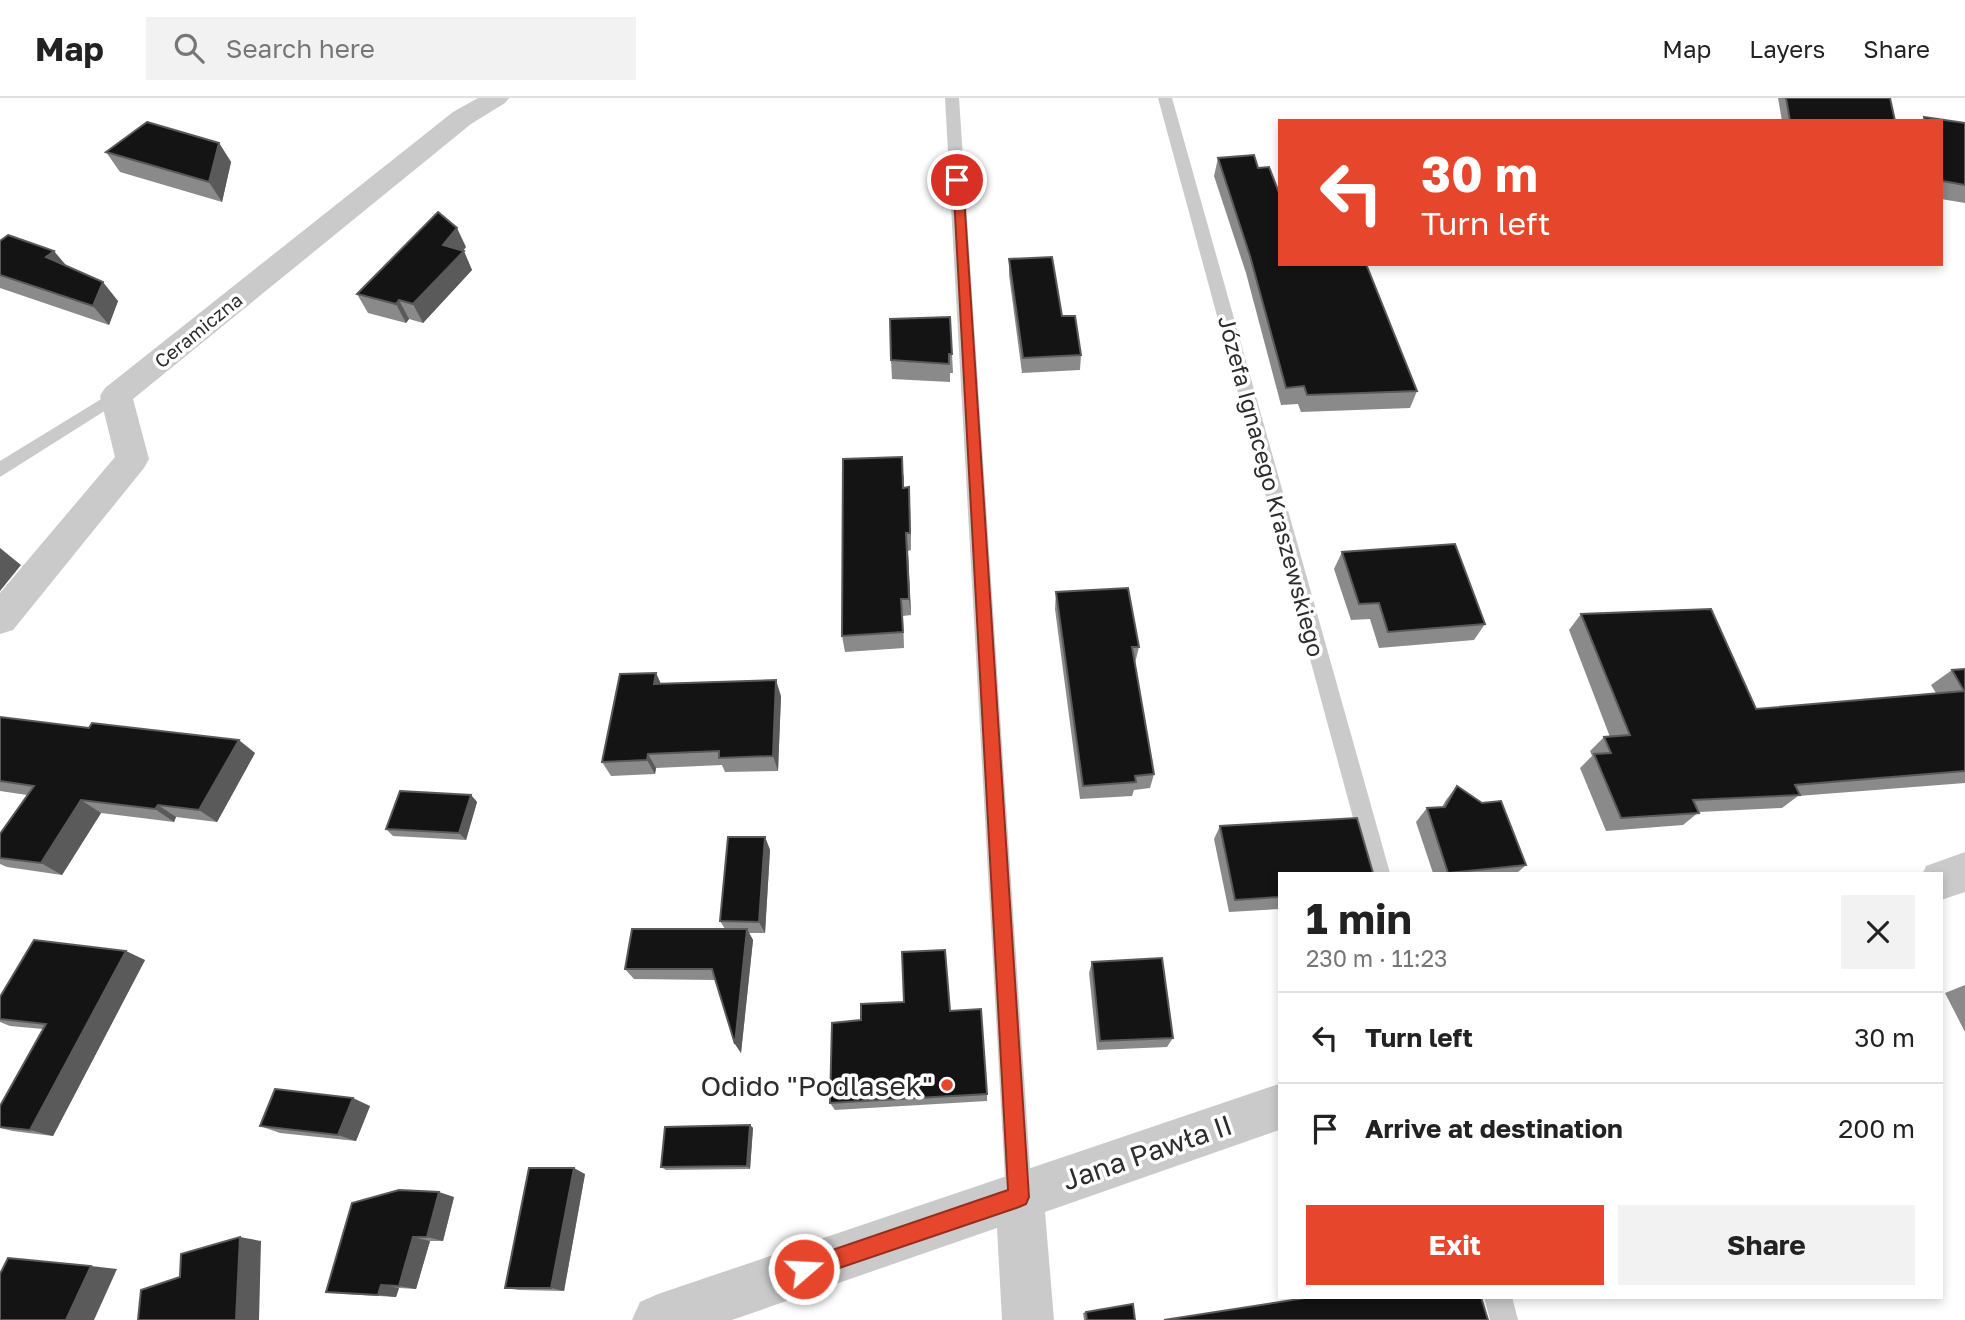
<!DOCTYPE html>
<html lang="en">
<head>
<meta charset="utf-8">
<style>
  :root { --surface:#fff; --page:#f2f2f2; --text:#222; --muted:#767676; --line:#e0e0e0; --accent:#e6462c }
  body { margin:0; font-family:"Golos Text",sans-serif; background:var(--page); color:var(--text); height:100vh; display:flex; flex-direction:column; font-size:26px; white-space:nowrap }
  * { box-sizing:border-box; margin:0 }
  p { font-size:23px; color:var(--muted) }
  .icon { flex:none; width:38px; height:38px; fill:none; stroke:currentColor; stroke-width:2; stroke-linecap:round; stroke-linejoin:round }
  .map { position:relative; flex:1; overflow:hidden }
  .drawer { position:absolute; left:1278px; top:774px; width:665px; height:427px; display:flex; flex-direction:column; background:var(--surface); border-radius:0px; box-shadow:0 4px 10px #0003 }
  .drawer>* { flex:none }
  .hud { position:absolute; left:1278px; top:21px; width:665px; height:147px; border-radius:0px; box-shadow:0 4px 10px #0003; background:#e6462c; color:#fff; overflow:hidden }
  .pin { position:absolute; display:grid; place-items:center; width:60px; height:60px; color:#fff; margin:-30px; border:4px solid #fff; border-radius:50%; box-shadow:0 2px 7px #0007 }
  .me { position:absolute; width:77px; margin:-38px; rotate:71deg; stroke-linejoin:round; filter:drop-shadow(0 0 5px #0008) }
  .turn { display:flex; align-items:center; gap:24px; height:147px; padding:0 28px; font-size:32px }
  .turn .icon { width:91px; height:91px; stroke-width:2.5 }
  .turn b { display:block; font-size:49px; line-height:60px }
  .round { display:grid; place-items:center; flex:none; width:74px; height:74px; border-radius:0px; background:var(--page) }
  .overview { display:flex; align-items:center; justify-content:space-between; height:119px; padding:0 28px }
  h1 { font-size:42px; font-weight:700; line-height:52px }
  .action { display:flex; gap:14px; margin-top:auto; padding:14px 28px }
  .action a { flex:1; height:80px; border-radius:0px; background:var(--accent); color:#fff; font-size:28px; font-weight:700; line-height:80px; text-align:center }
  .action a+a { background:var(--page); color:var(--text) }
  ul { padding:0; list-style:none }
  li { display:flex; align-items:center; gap:21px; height:91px; padding:0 28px; border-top:2px solid var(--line) }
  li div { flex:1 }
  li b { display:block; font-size:26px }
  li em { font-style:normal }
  header { display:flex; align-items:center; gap:42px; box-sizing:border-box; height:98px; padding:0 35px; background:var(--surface); border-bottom:2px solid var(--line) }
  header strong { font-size:33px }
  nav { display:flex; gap:38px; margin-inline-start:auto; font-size:24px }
  .search { width:490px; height:63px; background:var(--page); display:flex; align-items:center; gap:18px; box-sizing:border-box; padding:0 24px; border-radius:0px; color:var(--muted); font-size:26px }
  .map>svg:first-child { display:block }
</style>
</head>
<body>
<header>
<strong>Map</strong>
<div class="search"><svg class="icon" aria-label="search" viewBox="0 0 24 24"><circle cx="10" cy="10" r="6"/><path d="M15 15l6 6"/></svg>Search here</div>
<nav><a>Map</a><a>Layers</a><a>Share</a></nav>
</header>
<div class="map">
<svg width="1965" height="1222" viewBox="0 0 1965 1222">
  <rect width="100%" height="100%" fill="#fff"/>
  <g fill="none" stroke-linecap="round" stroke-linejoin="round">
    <g fill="#cacaca" fill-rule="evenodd">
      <polygon points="945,0 959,0 1032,1099 1028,1108 1019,1112 1010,1108 1006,1099"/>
      <polygon points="1158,0 1172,0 1390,775 1368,775"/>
      <polygon points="116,292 125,298 122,302 0,379 0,363"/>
      <polygon points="1484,1199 1512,1199 1518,1222 1490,1222"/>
    </g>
    <g fill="#cacaca" fill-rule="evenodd">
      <polygon points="478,0 509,0 505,5 471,26 133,301 149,361 144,370 13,532 0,536 0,495 115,359 100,298 105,290 453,14"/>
      <polygon points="1965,754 1965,794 1941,802 1941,775 1923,775 1926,768"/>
      <polygon points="1279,986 1279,1032 1045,1114 1054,1222 1002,1222 997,1130 732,1222 632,1222 640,1204 658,1196"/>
    </g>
  </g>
  <g fill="#8a8a8a">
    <polygon points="1778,0 1890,0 1895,23 1782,23"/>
    <polygon points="1924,19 1965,25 1965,105 1941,101 1941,23 1922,23"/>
    <polygon points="219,45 231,64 222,104 120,74 106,54"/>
    <polygon points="1218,60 1258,70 1279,166 1417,293 1410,310 1301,314 1298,306 1281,307 1246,175 1214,78"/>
    <polygon points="0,143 66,168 118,203 109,227 0,190"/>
    <polygon points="466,149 463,153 472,172 423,225 409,221 406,225 368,215 357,196"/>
    <polygon points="1009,161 1062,218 1081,257 1080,272 1022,275 1009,177"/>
    <polygon points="952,256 953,275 950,275 950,284 892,281 891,262"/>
    <polygon points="904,376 904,390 909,389 911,452 908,453 911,517 903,518 904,550 845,554 842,538"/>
    <polygon points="1342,454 1485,526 1474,542 1379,550 1370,521 1351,522 1334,471"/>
    <polygon points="1056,494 1139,549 1135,565 1154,676 1150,690 1134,692 1132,698 1080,701 1055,511"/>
    <polygon points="1581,516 1756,611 1936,595 1931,587 1952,572 1965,571 1965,685 1798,698 1782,710 1699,714 1683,727 1606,733 1580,670 1592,658 1590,653 1604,639 1610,639 1569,532"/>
    <polygon points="656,575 661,586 781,598 778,673 725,674 722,667 656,670 655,676 611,678 602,664"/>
    <polygon points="0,619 255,655 217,724 176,719 174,724 101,715 62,777 7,769 0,766 0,736 27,697 0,693"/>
    <polygon points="1457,688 1526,767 1517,775 1433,775 1416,724 1427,710 1442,709 1446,702"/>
    <polygon points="471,697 477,704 466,742 393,738 386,731"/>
    <polygon points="1220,728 1279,775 1279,811 1229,814 1214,741"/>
    <polygon points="765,739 770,752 765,835 749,835 753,842 741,955 735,946 715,882 634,881 625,871 725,831 720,823"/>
    <polygon points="145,862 53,1038 13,1033 0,1030 0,1008 43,931 10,928 0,924 0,899"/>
    <polygon points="1092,864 1173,940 1167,949 1097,952 1089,875"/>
    <polygon points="1965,887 1965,934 1945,895"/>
    <polygon points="950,913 987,996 987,1003 835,1012 830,1005"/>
    <polygon points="370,1008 356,1043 280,1035 260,1028"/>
    <polygon points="750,1027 753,1030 750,1071 666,1072 661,1069"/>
    <polygon points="585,1076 564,1193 519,1192 505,1190"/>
    <polygon points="454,1099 443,1143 430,1143 416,1191 399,1190 396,1199 345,1196 326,1194"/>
    <polygon points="1296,1199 1481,1199 1297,1202"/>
    <polygon points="1086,1214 1135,1222 1084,1222 1083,1215"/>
  </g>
  <g fill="#5a5a5a">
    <polygon points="219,45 231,64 222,104 209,84"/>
    <polygon points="457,130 466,149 459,157 464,153 472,172 423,225 413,206 443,147"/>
    <polygon points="54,153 70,172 46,159"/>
    <polygon points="103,184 118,203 109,227 93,208"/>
    <polygon points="399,202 409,221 406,225 396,206"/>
    <polygon points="909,389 910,407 911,452 910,435"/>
    <polygon points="906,435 908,453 911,517 909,501"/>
    <polygon points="0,450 21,467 0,493"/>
    <polygon points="656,575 663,591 654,586"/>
    <polygon points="776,582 781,598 778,673 773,658"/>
    <polygon points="239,642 255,655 217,724 199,712"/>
    <polygon points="648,656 656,670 655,676 647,662"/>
    <polygon points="471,697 477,704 466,742 459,735"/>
    <polygon points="81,702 101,715 62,777 41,765"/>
    <polygon points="158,707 176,719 174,724 155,711"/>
    <polygon points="765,739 770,752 765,835 759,824"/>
    <polygon points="747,831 753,842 741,955 735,946"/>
    <polygon points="126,853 145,862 53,1038 30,1032"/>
    <polygon points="353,1000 370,1008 356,1043 338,1037"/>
    <polygon points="750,1027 753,1030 750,1071 747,1068"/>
    <polygon points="574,1070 585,1076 564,1193 551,1190"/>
    <polygon points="439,1094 454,1099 443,1143 427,1139"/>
    <polygon points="240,1139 261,1143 259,1222 236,1222"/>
    <polygon points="413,1139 430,1143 416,1191 399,1188"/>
    <polygon points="91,1168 117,1171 94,1222 66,1222"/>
    <polygon points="381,1187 399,1190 396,1199 378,1197"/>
  </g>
  <g fill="#141414" stroke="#5a5a5a" stroke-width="2">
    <polygon points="1786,0 1890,0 1895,23 1790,23"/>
    <polygon points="1924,19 1965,25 1965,87 1943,83 1941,77 1941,23 1925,23"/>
    <polygon points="147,24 219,45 209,84 106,54"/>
    <polygon points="1254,57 1258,70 1269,69 1279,95 1279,166 1366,166 1417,293 1307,297 1304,288 1286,290 1250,158 1218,60"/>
    <polygon points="438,114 457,130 443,147 464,153 413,206 399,202 396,206 357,196"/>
    <polygon points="8,137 54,153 46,159 103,184 93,208 0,177 0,143"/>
    <polygon points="1052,159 1062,218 1075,218 1081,257 1023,260 1009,161"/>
    <polygon points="950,219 952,256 949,256 949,266 891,262 890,221"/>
    <polygon points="902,359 903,390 909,389 910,435 906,435 909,501 901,501 903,534 842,538 843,361"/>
    <polygon points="1455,446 1485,526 1388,534 1379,505 1359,506 1342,454"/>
    <polygon points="1128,490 1139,549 1132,549 1154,676 1135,678 1136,684 1083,688 1056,494"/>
    <polygon points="1711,511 1756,611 1964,593 1952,572 1965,571 1965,673 1795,687 1800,697 1693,702 1699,715 1621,720 1594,656 1611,655 1604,639 1630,637 1581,516"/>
    <polygon points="656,575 654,586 776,582 773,658 719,660 719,653 648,656 647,662 602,664 620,576"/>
    <polygon points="0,619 89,630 92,625 239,642 199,712 158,707 155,711 81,702 41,765 0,760 0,736 34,688 0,683"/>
    <polygon points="1457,688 1482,705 1501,703 1526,767 1448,775 1427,710 1445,709"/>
    <polygon points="400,693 471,697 459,735 386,731"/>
    <polygon points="1357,720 1373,775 1279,775 1279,799 1235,802 1220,728"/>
    <polygon points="728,739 765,739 759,824 720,823"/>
    <polygon points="632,831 747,831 735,946 712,871 625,871"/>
    <polygon points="34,842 126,853 30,1032 0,1029 0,1008 46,926 0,921 0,899"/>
    <polygon points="945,852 950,913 981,911 987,996 830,1005 832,925 861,922 861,906 904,904 902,854"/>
    <polygon points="1162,860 1173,940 1100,943 1092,864"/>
    <polygon points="275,991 353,1000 338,1037 260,1028"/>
    <polygon points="750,1027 747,1068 661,1069 665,1029"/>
    <polygon points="529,1070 574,1070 551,1190 505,1190"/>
    <polygon points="399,1092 439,1094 427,1139 413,1139 399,1188 381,1187 378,1197 326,1194 352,1105"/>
    <polygon points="240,1139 236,1222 138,1222 141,1192 180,1179 181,1156"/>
    <polygon points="8,1160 91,1168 66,1222 0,1222 0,1176"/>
    <polygon points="1306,1199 1481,1199 1488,1222 1164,1222 1306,1200"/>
    <polygon points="1133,1206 1135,1222 1087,1222 1086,1214"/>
  </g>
  <polygon fill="#e6462c" stroke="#962e1d" stroke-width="2" points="953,80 963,82 1029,1099 1026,1106 1019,1109 804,1182 797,1179 794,1171 797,1164 1008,1092"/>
  <circle fill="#e6462c" stroke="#fff" stroke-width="2.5" cx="947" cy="987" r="7"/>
  <g text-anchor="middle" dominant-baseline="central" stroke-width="7" stroke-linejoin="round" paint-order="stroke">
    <g font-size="19" fill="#2d2d2d" stroke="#fff">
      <text transform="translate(198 232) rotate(-39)">Ceramiczna</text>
    </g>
    <g font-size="23" fill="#2d2d2d" stroke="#fff">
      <text transform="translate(1272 388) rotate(75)">Józefa Ignacego Kraszewskiego</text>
    </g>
    <g font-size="28" fill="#2d2d2d" stroke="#fff" text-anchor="end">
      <text x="933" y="987">Odido "Podlasek"</text>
    </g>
    <g font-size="28" fill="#2d2d2d" stroke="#fff">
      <text transform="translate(1147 1054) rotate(-19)">Jana Pawła II</text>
    </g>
  </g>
</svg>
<div class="pin" style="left:957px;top:82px;background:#d93025"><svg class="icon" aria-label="arrive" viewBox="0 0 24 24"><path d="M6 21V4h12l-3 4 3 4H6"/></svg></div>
<svg class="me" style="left:804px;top:1171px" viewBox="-20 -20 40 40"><circle r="17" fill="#e6462c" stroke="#fff" stroke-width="3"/><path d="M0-11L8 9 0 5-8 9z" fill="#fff"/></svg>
<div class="hud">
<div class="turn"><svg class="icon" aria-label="left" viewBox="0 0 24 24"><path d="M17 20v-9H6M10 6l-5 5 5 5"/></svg><div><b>30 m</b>Turn left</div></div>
</div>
<section class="drawer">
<div class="overview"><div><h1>1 min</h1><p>230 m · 11:23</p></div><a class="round"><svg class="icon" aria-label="close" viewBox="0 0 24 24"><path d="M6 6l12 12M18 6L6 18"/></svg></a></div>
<ul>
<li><svg class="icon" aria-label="left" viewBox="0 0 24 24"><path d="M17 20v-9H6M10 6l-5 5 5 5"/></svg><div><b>Turn left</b></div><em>30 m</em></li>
<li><svg class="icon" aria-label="arrive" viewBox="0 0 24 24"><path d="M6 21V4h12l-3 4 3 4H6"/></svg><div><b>Arrive at destination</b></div><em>200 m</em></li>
</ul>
<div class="action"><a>Exit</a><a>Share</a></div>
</section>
</div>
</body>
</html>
